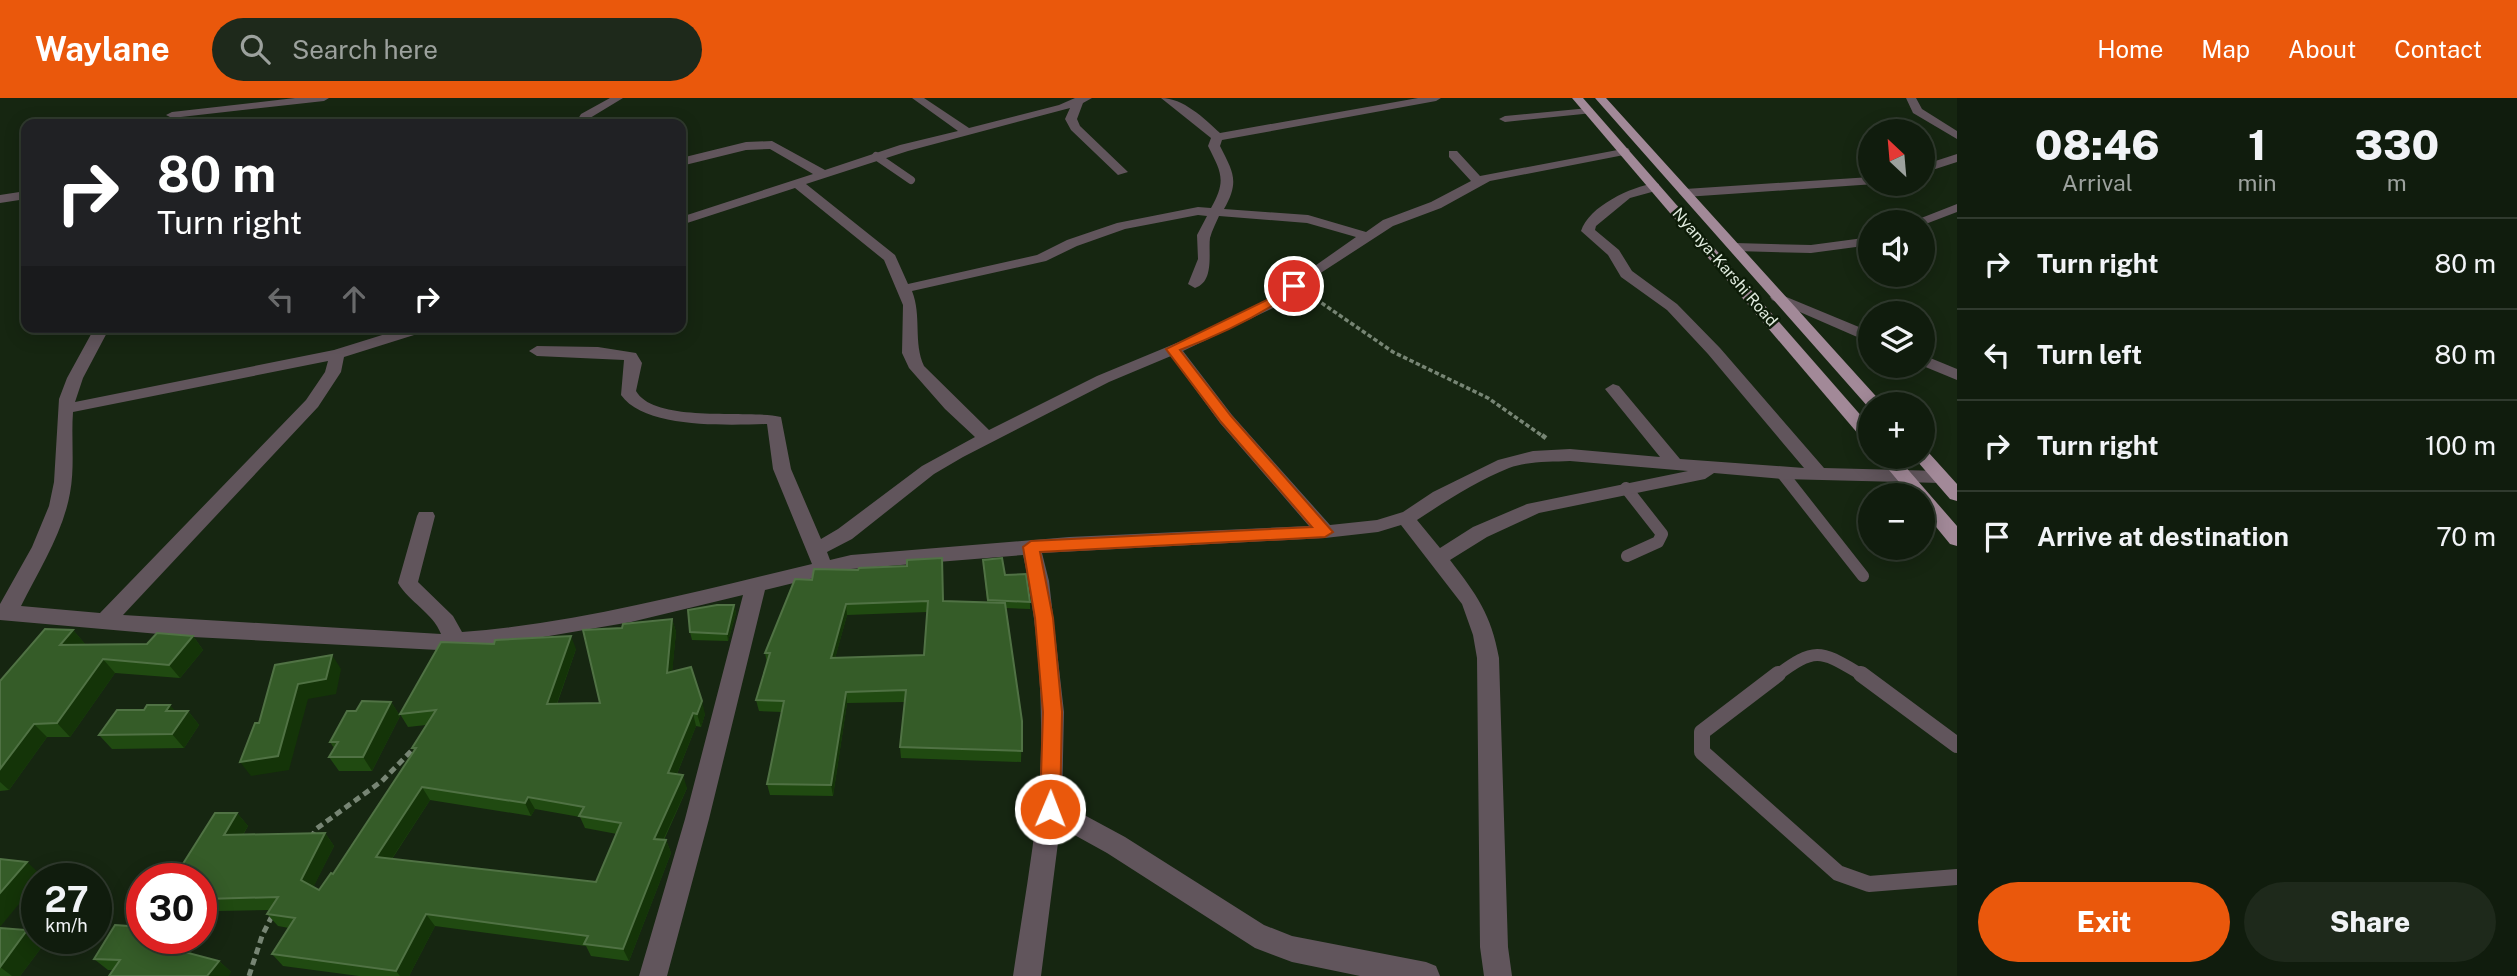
<!DOCTYPE html>
<html lang="en">
<head>
<meta charset="utf-8">
<style>
  :root { --surface:#101c0d; --page:#1e291b; --text:#f1f3f6; --muted:#9ca19d; --line:#303a2e; --accent:#ea580c }
  body { margin:0; font-family:"Public Sans",sans-serif; background:var(--page); color:var(--text); height:100vh; display:flex; flex-direction:column; font-size:26px; white-space:nowrap }
  * { box-sizing:border-box; margin:0 }
  p { font-size:23px; color:var(--muted) }
  .icon { flex:none; width:38px; height:38px; fill:none; stroke:currentColor; stroke-width:2; stroke-linecap:round; stroke-linejoin:round }
  .map { position:relative; flex:1; overflow:hidden }
  .details { display:flex; flex-direction:column; background:var(--surface); width:560px }
  .details>* { flex:none }
  .banner { position:absolute; left:21px; top:21px; width:665px; height:214px; border-radius:14px; box-shadow:0 4px 18px #0003,0 0 0 2px var(--line); background:#202124; color:#fff; overflow:hidden }
  .needle { width:46px; rotate:334deg }
  .fabs { position:absolute; left:1858px; top:21px; display:grid; gap:14px }
  .fabs a { display:grid; place-items:center; width:77px; height:77px; border-radius:50%; background:var(--surface); box-shadow:0 4px 18px #0003,0 0 0 2px var(--line); font-size:35px }
  .speed { position:absolute; left:21px; top:765px; display:flex; gap:14px; font-size:35px; font-weight:700; text-align:center }
  .speed>* { display:grid; place-content:center; width:91px; height:91px; border-radius:50%; background:var(--surface); box-shadow:0 4px 18px #0003,0 0 0 2px var(--line); line-height:1 }
  .speed small { font-size:18px; font-weight:400 }
  .speed .limit { border:10px solid #d22; background:#fff; color:#111 }
  .pin { position:absolute; display:grid; place-items:center; width:60px; height:60px; color:#fff; margin:-30px; border:4px solid #fff; border-radius:50%; box-shadow:0 2px 7px #0007 }
  .me { position:absolute; width:77px; margin:-38px; rotate:1deg; stroke-linejoin:round; filter:drop-shadow(0 0 5px #0008) }
  .turn { display:flex; align-items:center; gap:24px; height:147px; padding:0 21px; font-size:32px }
  .turn .icon { width:91px; height:91px; stroke-width:2.5 }
  .turn b { display:block; font-size:49px; line-height:60px }
  .lanes { display:flex; align-items:center; height:66px; padding:0 21px; background:#0003; justify-content:center; gap:35px; direction:ltr }
  .lanes .off { opacity:.35 }
  .eta { display:flex; justify-content:space-evenly; align-items:center; height:119px; text-align:center }
  .eta b { font-size:42px; font-weight:800; line-height:49px }
  .cta { display:flex; gap:14px; margin-top:auto; padding:14px 21px }
  .cta a { flex:1; height:80px; border-radius:42px; background:var(--accent); color:#fff; font-size:28px; font-weight:800; line-height:80px; text-align:center }
  .cta a+a { background:var(--page); color:var(--text) }
  ul { padding:0; list-style:none }
  li { display:flex; align-items:center; gap:21px; height:91px; padding:0 21px; border-top:2px solid var(--line) }
  li div { flex:1 }
  li b { display:block; font-size:26px }
  li em { font-style:normal }
  header { display:flex; align-items:center; gap:42px; box-sizing:border-box; height:98px; padding:0 35px; background:var(--accent); color:#fff }
  header strong { font-size:33px }
  nav { display:flex; gap:38px; margin-inline-start:auto; font-size:24px }
  .search { width:490px; height:63px; background:var(--page); display:flex; align-items:center; gap:18px; box-sizing:border-box; padding:0 24px; border-radius:38px; color:var(--muted); font-size:26px }
  main { display:flex; flex:1; min-height:0 }
  .map>svg:first-child { display:block }
</style>
</head>
<body>
<header>
<strong>Waylane</strong>
<div class="search"><svg class="icon" aria-label="search" viewBox="0 0 24 24"><circle cx="10" cy="10" r="6"/><path d="M15 15l6 6"/></svg>Search here</div>
<nav><a>Home</a><a>Map</a><a>About</a><a>Contact</a></nav>
</header>
<main>
<div class="map">
<svg width="1957" height="878" viewBox="0 0 1957 878">
  <rect width="100%" height="100%" fill="#162611"/>
  <g fill="none" stroke-linecap="round" stroke-linejoin="round">
    <polyline stroke="#778574" stroke-width="3.5" stroke-dasharray="4.5 2.5" stroke-linecap="butt" points="1310,197 1393,254 1488,300 1544,339"/>
    <polyline stroke="#778574" stroke-width="4.5" stroke-dasharray="5 3.5" stroke-linecap="butt" points="1542,337 1547,341"/>
    <g stroke="#778574" stroke-width="5" stroke-dasharray="7 4.5" stroke-linecap="butt">
      <polyline points="311,740 316,731 382,683 417,647"/>
      <polyline points="249,878 262,838 273,816"/>
    </g>
    <polyline stroke="#61555c" stroke-width="8" points="876,58 911,82"/>
    <g stroke="#61555c" stroke-width="12">
      <polyline points="1782,375 1863,478"/>
      <polyline points="1626,390 1662,436 1658,444 1627,458"/>
      <path d="M1776,578C1817,547 1821,553 1864,578"/>
    </g>
    <g stroke="#61555c" stroke-width="16">
      <polyline points="1778,576 1702,634 1702,654 1838,775 1869,786 1957,779"/>
      <polyline points="1861,576 1957,647"/>
    </g>
    <g fill="#61555c" fill-rule="evenodd">
      <polygon points="295,0 329,0 324,3 172,20 166,17 172,14"/>
      <polygon points="610,0 623,0 590,20 587,26 575,26 581,16"/>
      <path d="M912,0H924L969,30L1059,7L1075,0H1092L1083,5L1077,21L1080,28L1128,74L1118,77L1071,32L1065,21L1070,10L908,53L806,86L895,157L908,186L1037,157L1067,142L1117,125L1198,109L1211,110C1227,82 1221,74 1208,48L1211,40L1161,0C1183,0 1204,20 1220,35L1418,0H1441L1436,3L1222,42L1220,48C1233,74 1240,83 1224,111L1308,117L1366,134L1383,122L1431,104L1471,83L1449,59V53H1457L1480,78L1628,50L1630,53L1624,57L1490,83L1441,110L1393,128L1316,178L1275,209L1183,253L1232,317L1330,427L1377,422L1403,414L1433,394L1498,362L1533,353L1570,351L1660,359L1605,291L1613,286L1619,288L1680,361L1804,370L1708,256L1667,212L1621,179L1608,157L1581,133C1589,108 1631,89 1655,85L1659,86V92L1630,100L1596,128L1595,132L1619,152L1632,173L1677,206L1720,250L1824,370L1941,373L1950,379L1941,385L1782,381L1714,375L1705,381L1539,415L1487,439L1450,462C1477,497 1491,516 1499,560L1508,849L1512,878H1484L1480,849L1477,560L1473,537L1462,506L1401,427L1378,434L1325,440L1042,455L1049,483L1064,614L1062,705L1125,739L1264,827L1292,838L1426,864L1436,868L1440,878H1360L1292,864L1255,850L1107,755L1060,729L1041,878H1013C1021,823 1031,768 1037,713C1046,636 1040,532 1023,457L851,471L765,492L709,721L667,878H639L685,721L743,497L631,524L490,548L438,552L193,539L0,522V506L32,449L49,408L54,384L59,301L67,280L95,229H110L83,280L75,304L334,252L408,229H432L430,232L344,259L341,274L318,309L123,517L441,536C433,515 409,504 398,485L417,418L419,414H433L435,418L418,484L453,518L462,534C580,525 697,493 812,466L773,371L767,326C728,327 645,331 621,297L624,262L537,258L529,253L537,248L598,249L636,255L642,265L636,293C655,326 747,311 781,319L791,371L821,441L838,431L922,368L975,339L945,311L909,270L902,255L903,207L884,162L795,90L681,127V119L813,76L770,51L746,52L681,68V60L746,44L772,43L825,72L900,47L958,33ZM1198,117L1207,118L1197,137L1198,161L1188,186L1195,190C1215,184 1208,154 1210,140C1212,132 1216,125 1219,118L1307,125L1356,139L1265,203L1208,232L1097,278L989,332L924,268C913,244 922,218 912,193L1046,163L1077,148L1125,131ZM1171,258L1220,325L1309,428L1069,439L851,457L830,462L827,454L852,441L934,376L963,359L1109,284ZM328,263L325,274L306,302L100,515L21,508C39,472 63,435 70,395C75,368 71,341 73,314ZM1570,363L1688,373L1527,406L1473,429L1440,450L1417,422C1446,403 1477,383 1509,370C1529,363 1550,364 1570,363Z"/>
      <polygon points="1906,0 1916,0 1922,11 1957,33 1957,41 1913,15"/>
      <polygon points="1589,10 1593,11 1593,15 1505,24 1499,21 1505,18"/>
      <polygon points="1957,56 1957,64 1923,75 1923,67"/>
      <polygon points="1871,79 1871,86 1875,86 1685,99 1679,95 1685,91"/>
      <polygon points="26,93 26,101 0,105 0,97"/>
      <polygon points="1957,106 1957,114 1923,127 1923,124 1911,124"/>
      <polygon points="1871,139 1871,147 1811,155 1735,153 1728,149 1735,145 1811,147"/>
      <polygon points="1777,195 1871,234 1871,245 1772,202 1770,199"/>
      <polygon points="1923,257 1957,271 1957,282 1923,268"/>
    </g>
    <g fill="#a28998" fill-rule="evenodd">
      <polygon points="1572,0 1583,0 1871,329 1871,345 1865,344"/>
      <polygon points="1595,0 1606,0 1883,306 1871,306 1869,310"/>
      <polygon points="1923,354 1929,355 1957,386 1957,403 1950,401 1917,363 1914,359 1923,359"/>
      <polygon points="1878,359 1897,359 1957,428 1957,448 1950,446 1923,413 1923,397 1910,397"/>
    </g>
  </g>
  <g fill="#204a11" fill-rule="evenodd">
    <path d="M983,462L1005,477L1030,504V511L1006,510L1022,623L1021,664L901,660L900,649L905,604L847,605L833,698L770,697L767,686L782,614L759,613L756,602L767,565L765,555L795,481L943,503L987,504ZM927,514L924,557L835,560L847,517Z"/>
    <polygon points="734,507 736,515 728,543 692,542 690,534"/>
    <path d="M672,521L676,534L672,573L705,616L701,629L696,628L677,676L687,690L664,742H666L671,755L629,863L591,858L586,848L435,828L409,878H359L283,868L272,856L289,830L278,828L267,816L270,812L217,813L201,838V780L237,715L248,728L243,737L325,735L334,748L313,789L319,792L333,776L414,653L412,650L426,627L408,629L400,616L576,551L557,606L600,605L622,530ZM430,702L531,718L535,711L580,719L585,730L617,736L596,784L392,761Z"/>
    <polygon points="73,532 85,546 84,547 147,546 193,538 203,552 180,580 115,575 70,639 47,639 9,692 0,693 0,583"/>
    <polygon points="391,604 400,618 372,673 339,673 329,659 334,650 330,644 356,613"/>
    <polygon points="175,613 188,613 199,627 184,650 112,651 99,637"/>
    <polygon points="0,830 44,846 20,878 0,878"/>
    <polygon points="142,840 200,840 190,856 219,863 231,874 108,872 94,861"/>
  </g>
  <g fill="#143408">
    <polygon points="846,506 847,517 832,571 831,560"/>
    <polygon points="734,507 736,515 728,543 727,536"/>
    <polygon points="672,521 676,534 671,588 667,575"/>
    <polygon points="73,532 85,546 72,561 60,547"/>
    <polygon points="193,538 203,552 180,580 169,567"/>
    <polygon points="571,538 576,551 552,619 547,606"/>
    <polygon points="332,557 341,571 336,596 308,601 289,672 251,678 240,664 298,586"/>
    <polygon points="103,561 115,575 70,639 57,625"/>
    <polygon points="846,594 847,605 833,698 831,687"/>
    <polygon points="702,603 705,616 701,629 697,616"/>
    <polygon points="391,604 400,618 372,673 363,659"/>
    <polygon points="170,607 182,621 188,613 199,627 184,650 172,636 166,613"/>
    <polygon points="693,615 696,628 672,688 668,675"/>
    <polygon points="34,626 47,639 9,692 0,684 0,671"/>
    <polygon points="683,677 687,690 658,753 654,741"/>
    <polygon points="422,689 430,702 385,771 376,759"/>
    <polygon points="528,699 535,711 531,718 525,705"/>
    <polygon points="237,715 248,728 235,749 224,737"/>
    <polygon points="325,735 334,748 311,794 301,782"/>
    <polygon points="666,742 671,755 629,863 623,851"/>
    <polygon points="27,764 42,778 40,780 37,780 37,784 0,829 0,795"/>
    <polygon points="205,801 217,813 201,838 201,807"/>
    <polygon points="426,816 435,828 409,878 400,878 396,873"/>
    <polygon points="27,832 44,846 20,878 12,878 0,869"/>
    <polygon points="180,840 200,840 186,863 173,851"/>
    <polygon points="219,863 231,874 229,878 207,878"/>
  </g>
  <g fill="#355c28" stroke="#507244" stroke-width="2" fill-rule="evenodd">
    <path d="M942,460L943,503L1005,505L1022,623V653L900,649L906,592L846,594L831,687L767,686L784,603L756,602L770,555H765L795,481L812,482L814,471L858,472L859,470L907,468V462ZM928,503L924,557L831,560L846,506Z"/>
    <polygon points="1002,460 1005,477 1026,476 1030,504 988,502 983,462"/>
    <polygon points="717,507 734,507 727,536 690,534 688,512"/>
    <path d="M672,521L667,575L691,569L702,603L697,616L693,615L668,675L683,677L654,741L666,742L623,851L584,846L588,838L426,816L396,873L272,856L295,820L267,816L278,799L205,801L201,807V780H174L215,715H237L224,737L325,735L301,782L319,792L331,775L333,776L416,650H412L436,612L400,616L441,544L494,546L495,542L571,538L547,606L600,605L583,532L622,530L623,526ZM422,689L525,705L528,699L584,709L579,718L621,725L596,784L376,759Z"/>
    <polygon points="45,531 73,532 60,547 147,546 157,535 193,538 169,567 103,561 57,625 34,626 0,671 0,583"/>
    <polygon points="332,557 326,581 298,586 278,658 240,664 255,625 259,625 275,567"/>
    <polygon points="362,603 391,604 363,659 329,659 338,644 330,644 347,613 356,613"/>
    <polygon points="147,607 170,607 166,613 188,613 172,636 99,637 117,612 144,612"/>
    <polygon points="0,761 27,764 0,795"/>
    <polygon points="115,827 142,829 142,840 180,840 173,851 219,863 207,878 109,878 120,862 94,861"/>
    <polygon points="0,830 27,832 0,869"/>
  </g>
  <path fill="#ea580c" stroke="#983908" stroke-width="2" d="M1294,184L1300,188L1299,190C1262,217 1222,236 1180,252L1231,318L1333,434L1325,439L1040,454L1053,520L1062,614L1060,711L1058,717L1050,720L1043,717L1040,711L1043,614L1035,520L1023,449L1031,443L1312,429L1221,324L1166,251L1265,203Z"/>
  <g text-anchor="middle" dominant-baseline="central" stroke-width="5" stroke-linejoin="round" paint-order="stroke">
    <g font-size="16" fill="#e1ecdf" stroke="#0d1c08">
      <text transform="translate(1725 169) rotate(49)">Nyanya-Karshi Road</text>
    </g>
  </g>
</svg>
<div class="fabs">
<a><svg class="needle" viewBox="-14 -14 28 28"><path d="M0-13l5 13h-10z" fill="#e53935"/><path d="M0 13l5-13h-10z" fill="#9ca19d"/></svg></a>
<a><svg class="icon" aria-label="sound" viewBox="0 0 24 24"><path d="M4 9h4l5-4v14l-5-4H4zM17 9q2 3 0 6"/></svg></a>
<a><svg class="icon" aria-label="layers" viewBox="0 0 24 24"><path d="M12 4l9 5-9 5-9-5zM3 14l9 5 9-5"/></svg></a>
<a>+</a>
<a>−</a>
</div>
<div class="speed"><div>27<small>km/h</small></div><div class="limit">30</div></div>
<div class="pin" style="left:1294px;top:188px;background:#d93025"><svg class="icon" aria-label="arrive" viewBox="0 0 24 24"><path d="M6 21V4h12l-3 4 3 4H6"/></svg></div>
<svg class="me" style="left:1050px;top:711px" viewBox="-20 -20 40 40"><circle r="17" fill="#ea580c" stroke="#fff" stroke-width="3"/><path d="M0-11L8 9 0 5-8 9z" fill="#fff"/></svg>
<div class="banner">
<div class="turn"><svg class="icon" aria-label="right" viewBox="0 0 24 24"><path d="M7 20v-9h11M14 6l5 5-5 5"/></svg><div><b>80 m</b>Turn right</div></div>
<div class="lanes"><svg class="icon off" aria-label="left" viewBox="0 0 24 24"><path d="M17 20v-9H6M10 6l-5 5 5 5"/></svg><svg class="icon off" aria-label="ahead" viewBox="0 0 24 24"><path d="M12 20V5M6 11l6-6 6 6"/></svg><svg class="icon" aria-label="right" viewBox="0 0 24 24"><path d="M7 20v-9h11M14 6l5 5-5 5"/></svg></div>
</div>
</div>
<section class="details">
<div class="eta">
<div><b>08:46</b><p>Arrival</p></div>
<div><b>1</b><p>min</p></div>
<div><b>330</b><p>m</p></div>
</div>
<ul>
<li><svg class="icon" aria-label="right" viewBox="0 0 24 24"><path d="M7 20v-9h11M14 6l5 5-5 5"/></svg><div><b>Turn right</b></div><em>80 m</em></li>
<li><svg class="icon" aria-label="left" viewBox="0 0 24 24"><path d="M17 20v-9H6M10 6l-5 5 5 5"/></svg><div><b>Turn left</b></div><em>80 m</em></li>
<li><svg class="icon" aria-label="right" viewBox="0 0 24 24"><path d="M7 20v-9h11M14 6l5 5-5 5"/></svg><div><b>Turn right</b></div><em>100 m</em></li>
<li><svg class="icon" aria-label="arrive" viewBox="0 0 24 24"><path d="M6 21V4h12l-3 4 3 4H6"/></svg><div><b>Arrive at destination</b></div><em>70 m</em></li>
</ul>
<div class="cta"><a>Exit</a><a>Share</a></div>
</section>
</main>
</body>
</html>
